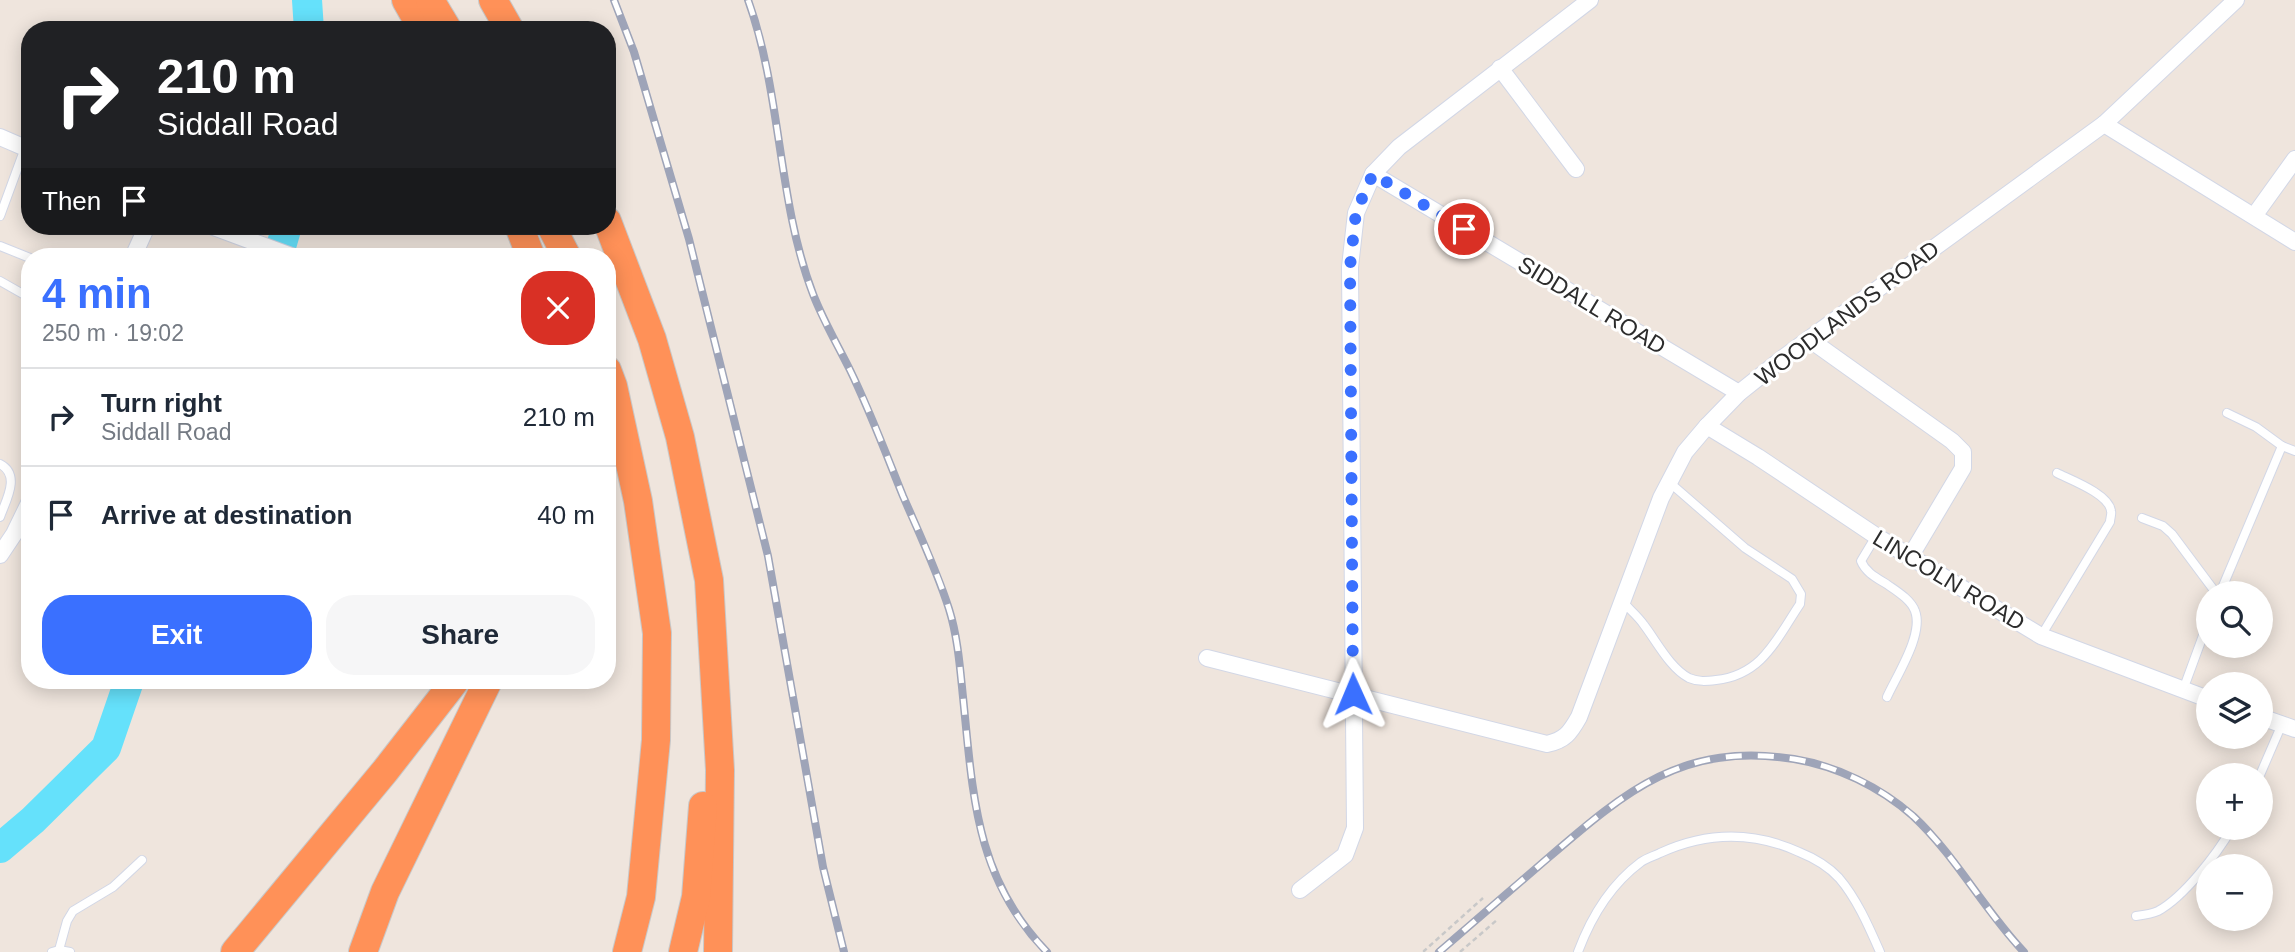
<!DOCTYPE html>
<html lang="en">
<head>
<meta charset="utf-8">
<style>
  :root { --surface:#fff; --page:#f6f6f7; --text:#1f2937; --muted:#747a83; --line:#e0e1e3; --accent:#3a70ff }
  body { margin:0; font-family:Arial,sans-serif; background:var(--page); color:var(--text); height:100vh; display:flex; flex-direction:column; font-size:26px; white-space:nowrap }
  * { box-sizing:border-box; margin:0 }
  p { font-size:23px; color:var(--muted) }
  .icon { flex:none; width:38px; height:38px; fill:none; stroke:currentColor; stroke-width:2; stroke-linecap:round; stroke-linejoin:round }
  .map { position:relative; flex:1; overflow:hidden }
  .details { position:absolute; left:21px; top:248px; width:595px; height:441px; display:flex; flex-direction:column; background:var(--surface); border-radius:28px; box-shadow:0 4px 18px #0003 }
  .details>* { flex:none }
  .guide { position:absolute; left:21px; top:21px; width:595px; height:214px; border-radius:28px; box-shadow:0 4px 18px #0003; background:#202124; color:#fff; overflow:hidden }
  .fabs { position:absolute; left:2196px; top:581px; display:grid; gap:14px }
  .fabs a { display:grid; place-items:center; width:77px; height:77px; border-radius:50%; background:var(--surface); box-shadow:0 4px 18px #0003; font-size:35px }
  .pin { position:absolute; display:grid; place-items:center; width:60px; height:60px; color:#fff; margin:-30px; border:4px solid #fff; border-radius:50%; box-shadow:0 2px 7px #0007 }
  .me { position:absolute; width:77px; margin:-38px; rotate:359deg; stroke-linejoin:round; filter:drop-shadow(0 0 5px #0008) }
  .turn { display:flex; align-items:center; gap:24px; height:147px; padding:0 21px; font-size:32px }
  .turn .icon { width:91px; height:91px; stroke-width:2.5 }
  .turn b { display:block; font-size:49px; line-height:60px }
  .then { display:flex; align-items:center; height:66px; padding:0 21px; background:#0003; gap:14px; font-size:26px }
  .round { display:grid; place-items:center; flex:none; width:74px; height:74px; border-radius:28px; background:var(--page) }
  .head { display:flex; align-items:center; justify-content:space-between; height:119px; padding:0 21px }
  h1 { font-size:42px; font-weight:600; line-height:52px; color:var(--accent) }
  .cta { display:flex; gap:14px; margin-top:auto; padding:14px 21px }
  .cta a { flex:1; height:80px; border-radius:28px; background:var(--accent); color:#fff; font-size:28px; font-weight:600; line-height:80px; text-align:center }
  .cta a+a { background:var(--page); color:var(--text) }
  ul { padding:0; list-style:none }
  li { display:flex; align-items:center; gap:21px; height:98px; padding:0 21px; border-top:2px solid var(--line) }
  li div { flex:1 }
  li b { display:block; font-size:26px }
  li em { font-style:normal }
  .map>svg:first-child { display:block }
</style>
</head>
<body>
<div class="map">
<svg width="2295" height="952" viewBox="0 0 2295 952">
  <rect width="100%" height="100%" fill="#efe5dd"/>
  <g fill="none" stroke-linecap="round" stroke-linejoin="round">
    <g stroke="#65e1fb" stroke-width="30">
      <polyline points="307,0 309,30"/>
      <polyline points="278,257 287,226"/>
      <polyline points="0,848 33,820 106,748 129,681"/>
    </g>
    <defs>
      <g id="service">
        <polyline points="0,216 25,148"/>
        <polyline points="0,246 30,258"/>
        <polyline points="0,281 30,298"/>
        <polyline points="2282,446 2295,451"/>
        <path d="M0,464C21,475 6,500 0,517"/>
        <polyline points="2142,518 2163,526 2172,534 2216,593"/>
        <path d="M1876,536L1861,561C1866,573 1877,578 1888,585C1898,592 1911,600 1915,611C1924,634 1897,675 1887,697"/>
        <polyline points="2220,593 2282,446 2256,427 2227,413"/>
        <path d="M1622,601C1629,609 1638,616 1644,625C1657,642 1670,668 1689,678C1698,682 1707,681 1716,680C1762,675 1776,640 1800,604L1801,594L1792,579L1745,548L1669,482"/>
        <path d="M2041,636L2110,522C2110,518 2112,514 2111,511C2109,494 2071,480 2057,473"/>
        <polyline points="2183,690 2208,622"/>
        <polyline points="2260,775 2282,724"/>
        <path d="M2136,916C2144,915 2152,914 2158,911C2184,897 2217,854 2232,828"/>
        <polyline points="59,950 67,921 73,911 113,887 142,860"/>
        <polyline points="52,952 59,950 70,952"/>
        <path d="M1578,952C1591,917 1610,885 1641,862C1647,858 1654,856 1660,853C1706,832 1753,831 1799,852C1814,858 1828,866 1839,878C1857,899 1869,927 1880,952"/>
      </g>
      <g id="minor">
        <polyline points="1500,68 1576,169"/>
        <polyline points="2104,124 2295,242"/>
        <polyline points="0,137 30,150"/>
        <polyline points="1373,174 1739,393"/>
        <polyline points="2254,216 2295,159"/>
        <polyline points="211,226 294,257"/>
        <polyline points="133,257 147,226"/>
        <polyline points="1809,339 1952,441 1963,452 1963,468 1910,557"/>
        <polyline points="1707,426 1758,457 1876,536 2041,636 2208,699"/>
        <polyline points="0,555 14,534 30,501"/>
        <path d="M1207,658L1547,744C1565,740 1570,733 1579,717L1661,498L1685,452L1707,426L1739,393L1783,358L2104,124L2236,0"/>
        <polyline points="2261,717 2295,729"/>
        <polyline points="1300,890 1345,855 1355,828 1350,267 1356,213 1373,174 1399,147 1590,0"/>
      </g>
      <g id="motorway">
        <polyline points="406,0 423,30"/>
        <polyline points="430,0 448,30"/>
        <polyline points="493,0 510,30"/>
        <polyline points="607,221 652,339 680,437 709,580 720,770 718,952"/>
        <polyline points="519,226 531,257"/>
        <polyline points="551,226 567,257"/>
        <polyline points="607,370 613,386 638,501 657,633 656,740 641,897 627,952"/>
        <polyline points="235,952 385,771 455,681"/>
        <polyline points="363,952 385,892 488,681"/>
        <polyline points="683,952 696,897 703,806"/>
      </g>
    </defs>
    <use href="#service" stroke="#d2d7e6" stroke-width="10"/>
    <use href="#minor" stroke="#d2d7e6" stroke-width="18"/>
    <use href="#motorway" stroke="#c8c8c8" stroke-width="30"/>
    <g stroke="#c8c8c8" stroke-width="2.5" stroke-dasharray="5 3.5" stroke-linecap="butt">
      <polyline points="1425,952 1424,951 1483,898"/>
      <polyline points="1460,952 1498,919"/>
    </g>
    <use href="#service" stroke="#fff" stroke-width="8"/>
    <use href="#minor" stroke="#fff" stroke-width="16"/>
    <use href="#motorway" stroke="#ff9158" stroke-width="28"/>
    <defs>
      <g id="rail">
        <polyline points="614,0 634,52 689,239 768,556 823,867 844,952"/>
        <path d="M748,0C782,94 777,200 813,294C823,320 837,344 850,370C870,411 886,454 903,496C919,533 937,571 949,609C958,638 960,668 963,697C973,794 975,878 1047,952"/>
        <path d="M1439,952C1475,921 1512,889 1548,858C1627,790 1683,742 1794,759C1837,766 1880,787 1913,816C1956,856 1984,910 2024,952"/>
      </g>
    </defs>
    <use href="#rail" stroke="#9ea4b8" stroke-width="8"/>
    <use href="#rail" stroke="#fff" stroke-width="5" stroke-dasharray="16" stroke-linecap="butt"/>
  </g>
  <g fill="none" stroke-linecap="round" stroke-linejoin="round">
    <polyline stroke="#3a70ff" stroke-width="12" stroke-dasharray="0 21.6" points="1353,694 1350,267 1356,212 1373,174 1464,229"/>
  </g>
  <g text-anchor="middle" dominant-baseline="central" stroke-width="6" stroke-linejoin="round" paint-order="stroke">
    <g font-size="23" fill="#2c2c2c" stroke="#fff">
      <text transform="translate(1592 305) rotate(31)">SIDDALL ROAD</text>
      <text transform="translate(1847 313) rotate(-37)">WOODLANDS ROAD</text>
      <text transform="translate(1949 580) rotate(31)">LINCOLN ROAD</text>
    </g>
  </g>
</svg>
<div class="fabs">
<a><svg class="icon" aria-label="search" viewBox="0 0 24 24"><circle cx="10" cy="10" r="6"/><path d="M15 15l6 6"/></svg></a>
<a><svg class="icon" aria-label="layers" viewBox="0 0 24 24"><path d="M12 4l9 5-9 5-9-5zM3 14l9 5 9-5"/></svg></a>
<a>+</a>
<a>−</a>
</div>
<div class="pin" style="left:1464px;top:229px;background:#d93025"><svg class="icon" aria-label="arrive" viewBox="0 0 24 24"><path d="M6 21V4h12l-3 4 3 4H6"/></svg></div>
<svg class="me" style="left:1353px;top:694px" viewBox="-20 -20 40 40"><path d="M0-17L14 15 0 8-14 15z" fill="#3a70ff" stroke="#fff" stroke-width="4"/></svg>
<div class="guide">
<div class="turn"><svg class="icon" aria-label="right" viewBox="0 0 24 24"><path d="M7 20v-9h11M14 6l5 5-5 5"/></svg><div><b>210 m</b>Siddall Road</div></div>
<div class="then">Then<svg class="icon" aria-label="arrive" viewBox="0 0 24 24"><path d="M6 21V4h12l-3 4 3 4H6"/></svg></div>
</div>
<section class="details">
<div class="head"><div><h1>4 min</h1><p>250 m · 19:02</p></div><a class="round" style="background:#d93025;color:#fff"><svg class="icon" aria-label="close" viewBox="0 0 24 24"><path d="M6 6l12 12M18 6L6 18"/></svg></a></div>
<ul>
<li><svg class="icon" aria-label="right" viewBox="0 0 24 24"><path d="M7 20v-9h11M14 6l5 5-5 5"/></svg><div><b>Turn right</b><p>Siddall Road</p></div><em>210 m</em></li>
<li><svg class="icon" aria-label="arrive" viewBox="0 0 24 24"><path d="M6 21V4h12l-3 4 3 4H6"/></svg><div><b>Arrive at destination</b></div><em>40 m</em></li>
</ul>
<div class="cta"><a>Exit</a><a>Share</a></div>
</section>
</div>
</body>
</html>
